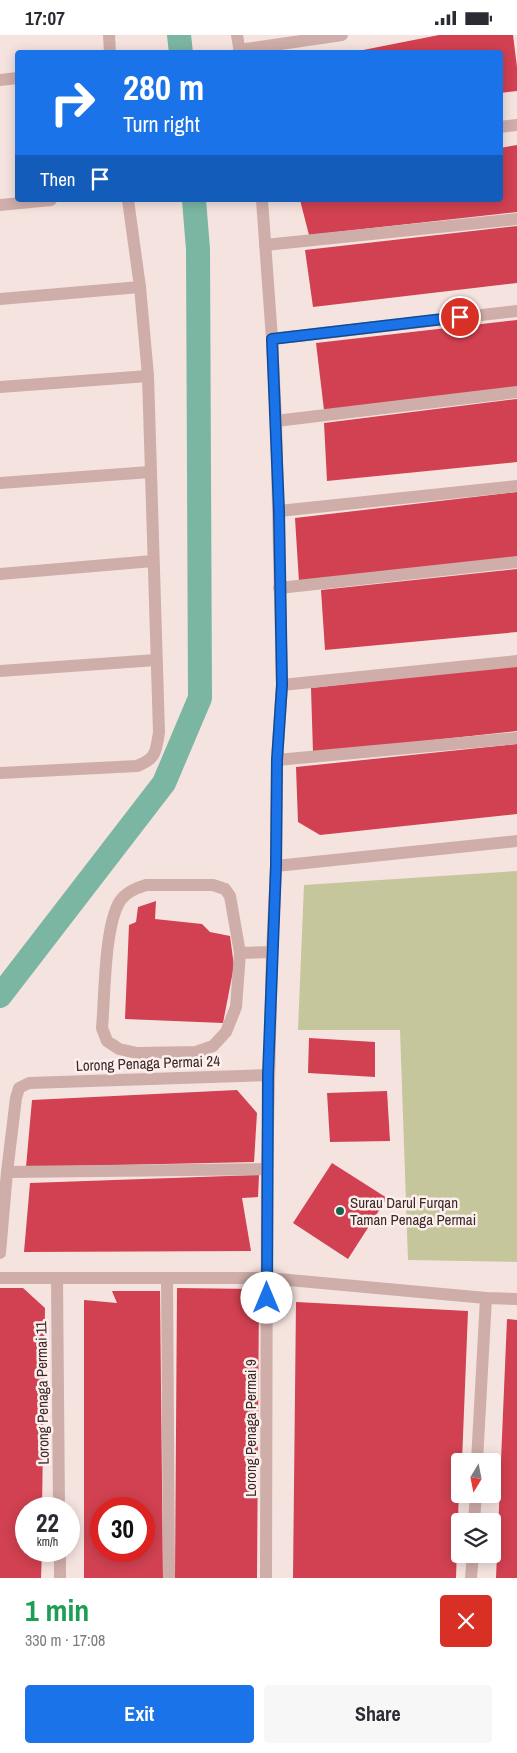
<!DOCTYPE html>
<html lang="en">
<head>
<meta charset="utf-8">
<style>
  :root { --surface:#fff; --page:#f7f7f7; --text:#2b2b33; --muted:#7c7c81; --accent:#1a73e8 }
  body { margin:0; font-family:"Archivo Narrow",sans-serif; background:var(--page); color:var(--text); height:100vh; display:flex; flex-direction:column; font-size:19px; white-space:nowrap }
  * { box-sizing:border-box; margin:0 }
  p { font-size:16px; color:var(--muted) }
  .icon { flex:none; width:28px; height:28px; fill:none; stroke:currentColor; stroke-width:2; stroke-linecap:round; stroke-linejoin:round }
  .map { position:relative; height:1543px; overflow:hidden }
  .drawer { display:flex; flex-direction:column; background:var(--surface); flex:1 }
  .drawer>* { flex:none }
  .banner { position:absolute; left:15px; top:15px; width:488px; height:152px; border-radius:5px; box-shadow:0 2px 12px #0003; background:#1a73e8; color:#fff; overflow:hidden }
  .needle { width:32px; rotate:190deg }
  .buttons { position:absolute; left:451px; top:1418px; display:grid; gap:10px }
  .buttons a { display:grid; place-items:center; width:50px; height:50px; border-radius:5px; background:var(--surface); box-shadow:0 2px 12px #0003; font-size:25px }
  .speed { position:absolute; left:15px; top:1462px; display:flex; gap:10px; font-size:25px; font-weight:700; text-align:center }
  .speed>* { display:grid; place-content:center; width:65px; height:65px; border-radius:50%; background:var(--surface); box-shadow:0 2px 12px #0003; line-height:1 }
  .speed small { font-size:12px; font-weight:400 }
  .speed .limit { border:8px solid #d22; background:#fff; color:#111 }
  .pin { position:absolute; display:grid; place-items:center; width:42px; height:42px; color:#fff; margin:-21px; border:2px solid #fff; border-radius:50%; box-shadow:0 1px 5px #0007 }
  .me { position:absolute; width:55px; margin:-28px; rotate:0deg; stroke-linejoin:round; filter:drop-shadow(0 0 4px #0008) }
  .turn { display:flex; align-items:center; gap:18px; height:105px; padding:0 25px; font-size:22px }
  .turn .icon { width:65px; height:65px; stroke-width:2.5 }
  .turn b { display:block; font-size:35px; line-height:42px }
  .then { display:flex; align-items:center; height:48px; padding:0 25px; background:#0003; gap:10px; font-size:19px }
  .round { display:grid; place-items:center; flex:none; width:52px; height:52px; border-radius:5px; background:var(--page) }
  .overview { display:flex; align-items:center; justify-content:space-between; height:85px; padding:0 25px }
  h1 { font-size:30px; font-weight:700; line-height:38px; color:#1e9e55 }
  .action { display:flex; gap:10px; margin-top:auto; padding:10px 25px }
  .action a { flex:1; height:58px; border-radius:5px; background:var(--accent); color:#fff; font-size:20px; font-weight:700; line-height:58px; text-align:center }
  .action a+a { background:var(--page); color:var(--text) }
  .status { display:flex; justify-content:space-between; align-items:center; height:35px; padding:0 25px; background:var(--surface); direction:ltr }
  .status svg { height:14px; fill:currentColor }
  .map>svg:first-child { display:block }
</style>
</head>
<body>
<div class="status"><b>17:07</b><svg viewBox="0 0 49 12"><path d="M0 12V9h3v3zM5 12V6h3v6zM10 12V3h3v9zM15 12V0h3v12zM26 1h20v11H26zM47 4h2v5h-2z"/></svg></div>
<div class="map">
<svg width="517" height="1543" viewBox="0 0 517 1543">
  <rect width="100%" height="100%" fill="#f5e3df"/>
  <polygon fill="#c6c69d" points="517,836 517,1227 408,1225 400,995 298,995 304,850"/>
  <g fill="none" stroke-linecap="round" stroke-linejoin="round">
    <g stroke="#7bb6a3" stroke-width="24">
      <polyline points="179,0 181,18"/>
      <polyline points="0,961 164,748 200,663 198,214 194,165"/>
    </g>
  </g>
  <g fill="#d14151" fill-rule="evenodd">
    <polygon points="439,0 513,0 517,32 517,56 500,58 500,18 348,18"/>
    <polygon points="517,110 517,177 309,200 300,165 500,165 500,113"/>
    <polygon points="517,191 517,248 313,272 305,215"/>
    <polygon points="517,285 517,352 324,375 316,308"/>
    <polygon points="517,364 517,427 327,446 324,388"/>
    <polygon points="517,457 517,524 299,547 295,483"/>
    <polygon points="517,534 517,597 325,615 321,555"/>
    <polygon points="517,630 517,696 313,718 311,653"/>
    <polygon points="517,709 517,779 320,800 298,787 296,732"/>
    <polygon points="156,866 155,884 202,889 210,897 230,901 234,931 223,988 125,984 129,890 136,887 138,872"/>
    <polygon points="309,1003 375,1007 375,1042 308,1038"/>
    <polygon points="237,1055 257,1078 254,1127 26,1132 32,1065"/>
    <polygon points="387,1056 390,1106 330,1107 327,1058"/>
    <polygon points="332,1128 387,1163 348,1224 293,1188"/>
    <polygon points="259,1140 258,1162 242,1163 251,1216 24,1217 30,1148"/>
    <polygon points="0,1253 23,1253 45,1273 42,1474 26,1474 26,1516 42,1516 41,1543 0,1543"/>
    <polygon points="177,1253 259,1254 257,1543 175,1543"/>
    <path d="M112,1256H160L163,1543H84V1265L117,1268ZM101,1474H144V1516H101Z"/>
    <polygon points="296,1267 468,1276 462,1426 460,1426 456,1543 293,1543"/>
    <polygon points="507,1284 517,1285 517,1543 496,1543"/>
  </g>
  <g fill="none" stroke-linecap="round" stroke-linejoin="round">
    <g stroke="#cfada9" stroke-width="12">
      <polyline points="109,0 110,18"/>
      <polyline points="237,0 240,18"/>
      <polyline points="239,15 342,0"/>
      <polyline points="0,45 18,43"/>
      <polyline points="500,92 517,90"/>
      <polyline points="262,165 272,304 276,386 282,650 277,725 276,831 272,917 267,1134 266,1543"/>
      <polyline points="0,170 51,165"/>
      <polyline points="265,210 517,184"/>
      <polyline points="0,264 140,252"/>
      <polyline points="272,304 517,276"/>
      <polyline points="0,352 148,341"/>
      <polyline points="276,386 517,357"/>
      <polyline points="0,448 150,437"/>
      <polyline points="279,476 517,451"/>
      <polyline points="0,539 153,526"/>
      <polyline points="279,553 517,527"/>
      <polyline points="0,636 156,625"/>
      <polyline points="282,650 517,626"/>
      <polyline points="277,725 517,703"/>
      <path d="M0,738L137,731C156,724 156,717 159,697L148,341L140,252L128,165"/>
      <polyline points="276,831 517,806"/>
      <path d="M146,850H213L225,854L230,861L240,918L236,972L226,997L213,1011L196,1017L137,1018L119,1014L107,1006L102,993C105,961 104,892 120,866C126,857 136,853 146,850Z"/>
      <polyline points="240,918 272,917"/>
      <polyline points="7,1137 267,1134"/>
      <polyline points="0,1218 7,1137 16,1063 19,1053 29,1048 268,1040"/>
      <polyline points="0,1243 267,1243 486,1263 517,1264"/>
      <polyline points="57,1243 59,1474"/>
      <polyline points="167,1243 169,1543"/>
      <polyline points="477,1426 486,1263"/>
      <polyline points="474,1486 476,1459"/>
      <polyline points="60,1516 60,1543"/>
      <polyline points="471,1543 473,1519"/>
    </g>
  </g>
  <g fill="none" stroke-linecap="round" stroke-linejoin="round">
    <defs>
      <polyline id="route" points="267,1263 268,1040 276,831 277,725 282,650 279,476 272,304 460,282"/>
    </defs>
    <use href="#route" stroke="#114b97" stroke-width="12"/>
    <use href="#route" stroke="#1a73e8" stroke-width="9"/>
  </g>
  <circle fill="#1a624d" stroke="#fcefec" stroke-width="2" cx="340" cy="1176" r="5"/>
  <g text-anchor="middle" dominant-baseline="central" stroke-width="5" stroke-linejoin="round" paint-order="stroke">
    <g font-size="15" fill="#3c292a" stroke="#fcefec">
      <text transform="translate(148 1028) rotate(-2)">Lorong Penaga Permai 24</text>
      <text transform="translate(42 1358) rotate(-91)">Lorong Penaga Permai 11</text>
      <text transform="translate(250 1393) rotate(-90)">Lorong Penaga Permai 9</text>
    </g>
    <g font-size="15" fill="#3c292a" stroke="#fcefec" text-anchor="start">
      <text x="350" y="1167">Surau Darul Furqan<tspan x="350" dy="17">Taman Penaga Permai</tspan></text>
    </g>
  </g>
</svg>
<div class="buttons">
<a><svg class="needle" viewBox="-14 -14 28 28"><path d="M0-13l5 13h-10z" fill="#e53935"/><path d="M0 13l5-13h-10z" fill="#7c7c81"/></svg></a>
<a><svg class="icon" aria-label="layers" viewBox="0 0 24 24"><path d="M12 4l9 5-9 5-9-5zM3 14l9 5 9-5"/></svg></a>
</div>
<div class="speed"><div>22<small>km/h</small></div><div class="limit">30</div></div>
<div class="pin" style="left:460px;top:282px;background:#d93025"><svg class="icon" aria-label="arrive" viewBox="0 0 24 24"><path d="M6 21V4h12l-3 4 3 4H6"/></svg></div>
<svg class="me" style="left:267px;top:1263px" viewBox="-20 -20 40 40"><circle r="19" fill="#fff"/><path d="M0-13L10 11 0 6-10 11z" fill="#1a73e8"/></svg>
<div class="banner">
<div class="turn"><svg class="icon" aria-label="right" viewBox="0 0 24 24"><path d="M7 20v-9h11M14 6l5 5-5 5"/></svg><div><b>280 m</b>Turn right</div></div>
<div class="then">Then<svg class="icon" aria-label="arrive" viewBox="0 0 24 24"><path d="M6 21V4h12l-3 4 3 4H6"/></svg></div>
</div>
</div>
<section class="drawer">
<div class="overview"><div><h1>1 min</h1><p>330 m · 17:08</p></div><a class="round" style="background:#d93025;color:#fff"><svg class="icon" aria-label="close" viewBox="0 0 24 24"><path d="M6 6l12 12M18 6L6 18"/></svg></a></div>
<div class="action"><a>Exit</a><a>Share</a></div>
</section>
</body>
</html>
